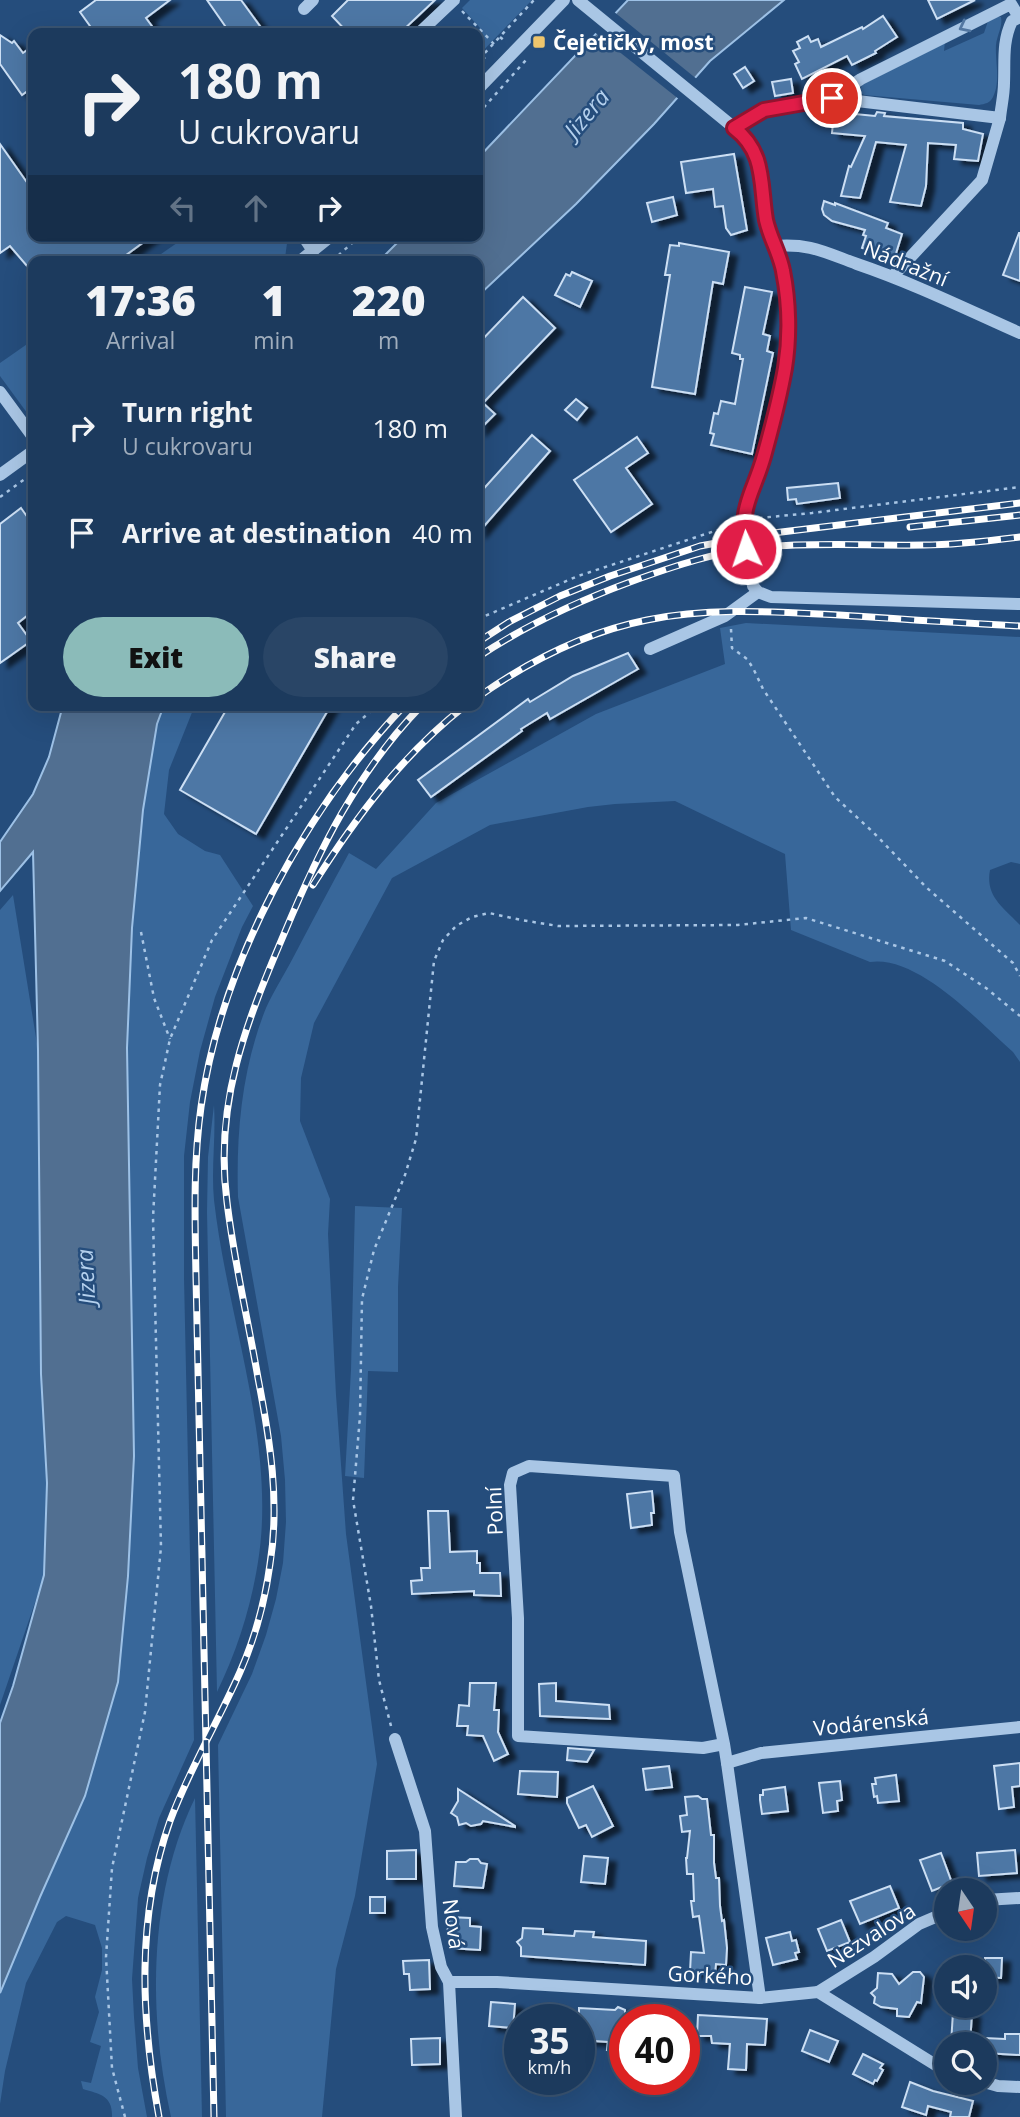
<!DOCTYPE html>
<html lang="en">
<head>
<meta charset="utf-8">
<style>
  :root { --surface:#1c3a5d; --page:#294566; --text:#f1f3f6; --muted:#a0adbc; --line:#3a5472; --accent:#8bbbb9 }
  body { margin:0; font-family:"Open Sans",sans-serif; background:var(--page); color:var(--text); height:100vh; display:flex; flex-direction:column; font-size:26px; white-space:nowrap }
  * { box-sizing:border-box; margin:0 }
  p { font-size:23px; color:var(--muted) }
  .icon { flex:none; width:38px; height:38px; fill:none; stroke:currentColor; stroke-width:2; stroke-linecap:round; stroke-linejoin:round }
  .map { position:relative; flex:1; overflow:hidden }
  .side { position:absolute; left:28px; top:256px; width:455px; height:455px; display:flex; flex-direction:column; background:var(--surface); border-radius:14px; box-shadow:0 7px 28px #0002,0 0 0 2px var(--line) }
  .side>* { flex:none }
  .hud { position:absolute; left:28px; top:28px; width:455px; height:214px; border-radius:14px; box-shadow:0 7px 28px #0002,0 0 0 2px var(--line); background:#1c3a5d; color:var(--text); overflow:hidden }
  .needle { width:46px; rotate:167deg }
  .buttons { position:absolute; left:934px; top:1878px; display:grid; gap:14px }
  .buttons a { display:grid; place-items:center; width:63px; height:63px; border-radius:50%; background:var(--surface); box-shadow:0 7px 28px #0002,0 0 0 2px var(--line); font-size:35px }
  .speed { position:absolute; left:504px; top:2004px; display:flex; gap:14px; font-size:35px; font-weight:700; text-align:center }
  .speed>* { display:grid; place-content:center; width:91px; height:91px; border-radius:50%; background:var(--surface); box-shadow:0 7px 28px #0002,0 0 0 2px var(--line); line-height:1 }
  .speed small { font-size:18px; font-weight:400 }
  .speed .limit { border:10px solid #d22; background:#fff; color:#111 }
  .pin { position:absolute; display:grid; place-items:center; width:60px; height:60px; color:#fff; margin:-30px; border:4px solid #fff; border-radius:50%; box-shadow:0 2px 7px #0007 }
  .me { position:absolute; width:77px; margin:-38px; rotate:357deg; stroke-linejoin:round; filter:drop-shadow(0 0 5px #0008) }
  .turn { display:flex; align-items:center; gap:24px; height:147px; padding:0 35px; font-size:32px }
  .turn .icon { width:91px; height:91px; stroke-width:2.5 }
  .turn b { display:block; font-size:49px; line-height:60px }
  .lanes { display:flex; align-items:center; height:66px; padding:0 35px; background:#0003; justify-content:center; gap:35px; direction:ltr }
  .lanes .off { opacity:.35 }
  .eta { display:flex; justify-content:space-evenly; align-items:center; height:119px; text-align:center }
  .eta b { font-size:42px; font-weight:800; line-height:49px }
  .cta { display:flex; gap:14px; margin-top:auto; padding:14px 35px }
  .cta a { flex:1; height:80px; border-radius:42px; background:var(--accent); color:#111; font-size:28px; font-weight:800; line-height:80px; text-align:center }
  .cta a+a { background:var(--page); color:var(--text) }
  ul { padding:0; list-style:none }
  li { display:flex; align-items:center; gap:21px; height:105px; padding:0 35px }
  li div { flex:1 }
  li b { display:block; font-size:26px }
  li em { font-style:normal }
  .map>svg:first-child { display:block }
</style>
</head>
<body>
<div class="map">
<svg width="1020" height="2117" viewBox="0 0 1020 2117">
  <defs>
    <filter id="shadow"><feDropShadow dx="8" dy="4.5" stdDeviation="2" flood-color="#0009"/></filter>
  </defs>
  <rect width="100%" height="100%" fill="#254d7c"/>
  <g fill="#38679a">
    <polygon points="470,0 532,0 478,56 478,33 475,33 480,28 462,8"/>
    <path d="M997,16L1001,17C1003,26 997,35 996,45C995,61 1001,82 993,97C990,103 985,104 979,105L864,95L860,93V89L862,85L945,41L944,51L984,33L989,18Z"/>
    <polygon points="187,236 288,236 285,258 281,261 151,261"/>
    <polygon points="33,340 33,421 0,376 0,363"/>
    <path d="M746,623L1020,637V864L1011,862L990,870C985,896 1003,907 1020,925V1062L1013,1052C979,1022 918,955 870,962L791,930L785,854L675,801L615,804L588,807L490,825L392,878L314,1023L301,1078L300,1121L330,1199L328,1234L336,1395L346,1534L377,1764L355,1896L336,1969L322,2117H226L218,1745L252,1674L266,1635L276,1599L283,1563L286,1522L285,1480L281,1436L238,1197C236,1132 242,1068 266,1008C274,991 285,973 294,956C312,922 330,887 349,853L376,869L436,803L596,714L725,664L720,628Z"/>
    <path d="M164,705H195L169,770L164,814L178,834L205,851L220,855L253,906L242,927L215,997L200,1051L190,1102L184,1156V1278L194,1740L159,1818L147,1858L138,1898L132,1979L134,2017L138,2068L147,2117H112C113,2096 100,2094 83,2089L81,2081L91,2083L101,2046L90,2042L99,2012L95,1997L102,1970V1948L95,1925L66,1916L57,1922L26,1983L5,2071L0,2104V1993L40,1897L85,1796L118,1682L128,1576L134,1456L127,1048L132,928L143,810L157,724Z"/>
    <polygon points="13,895 38,1050 41,1374 47,1483 44,1576 0,1705 0,910"/>
    <path d="M214,1105C216,1137 211,1169 214,1200C227,1317 277,1445 258,1562C251,1607 237,1651 217,1692L207,1212L208,1157Z"/>
    <polygon points="355,1206 402,1208 398,1287 398,1372 368,1371 364,1478 345,1476 351,1370"/>
    <path d="M195,1798L202,2117H171C148,2014 148,1895 195,1798Z"/>
  </g>
  <g fill="#516f91" stroke="#9dc1e6" stroke-width="2">
    <polygon points="628,0 784,0 710,61 654,124 576,204 478,296 478,261 379,261 404,236 478,236 478,158"/>
    <polygon points="63,705 164,705 157,724 143,810 132,928 127,1048 134,1456 128,1576 118,1682 85,1796 40,1897 0,1993 0,1723 13,1686 44,1575 47,1483 41,1374 38,1050 33,852 0,891 0,842 33,794 49,757"/>
  </g>
  <polygon fill="#254d7c" points="613,11 698,80 680,100 593,31"/>
  <g fill="#4d77a5" stroke="#ccdff4" stroke-width="2" filter="url(#shadow)">
    <polygon points="96,0 170,0 146,18 157,33 95,33 80,12"/>
    <polygon points="207,0 241,0 265,33 230,33"/>
    <polygon points="348,0 435,0 400,33 348,33 332,16"/>
    <polygon points="928,0 975,0 937,19"/>
    <polygon points="883,16 897,37 875,51 876,53 852,65 847,56 802,79 795,64 799,62 793,51 800,48 797,42 808,36 811,42 818,39 821,47 862,27 863,29"/>
    <polygon points="0,35 12,43 14,41 23,53 33,46 33,87 22,95 0,64"/>
    <polygon points="745,67 754,81 743,88 734,74"/>
    <polygon points="791,79 793,93 775,96 772,82"/>
    <polygon points="834,112 875,116 877,112 885,113 884,116 963,123 963,129 983,134 978,161 954,159 956,145 928,143 926,186 921,206 890,202 906,145 876,142 860,198 841,196 849,166 851,167 865,136 832,133"/>
    <polygon points="0,144 33,191 33,236 152,236 118,261 33,261 33,273 10,246 0,253"/>
    <polygon points="734,154 747,230 731,235 726,228 723,206 715,207 713,189 686,193 681,162"/>
    <polygon points="673,197 677,215 652,222 647,203"/>
    <polygon points="824,201 835,205 835,203 888,223 886,228 902,234 894,260 862,248 866,236 863,235 865,230 832,221 824,215 822,209"/>
    <polygon points="1019,233 1020,233 1020,281 1003,275"/>
    <polygon points="679,243 729,252 723,284 713,282 695,394 652,387 670,275 665,275 670,245 679,246"/>
    <polygon points="572,272 592,281 580,307 555,295 566,274 570,276"/>
    <polygon points="745,287 772,292 763,334 770,336 767,351 773,353 752,454 711,445 714,434 710,433 714,413 718,414 721,401 735,404 743,359 740,359 740,355 732,353"/>
    <polygon points="523,297 555,328 483,403 495,414 478,431 478,344"/>
    <polygon points="576,399 587,408 577,420 565,410"/>
    <polygon points="532,435 550,451 478,533 478,495"/>
    <polygon points="637,437 648,453 626,468 652,504 611,532 574,480"/>
    <polygon points="838,483 840,498 797,504 796,499 788,500 787,488"/>
    <polygon points="21,508 33,525 33,611 18,623 31,641 0,663 0,524"/>
    <polygon points="628,653 638,669 550,719 547,713 521,729 522,731 431,797 418,780 528,699 530,702 573,676"/>
    <polygon points="229,705 331,705 256,834 180,790"/>
    <polygon points="652,1491 654,1513 651,1513 652,1525 631,1528 627,1494"/>
    <polygon points="428,1511 448,1511 450,1552 477,1551 477,1563 480,1563 480,1573 500,1573 501,1596 474,1595 474,1591 412,1594 411,1581 422,1580 421,1568 430,1568"/>
    <polygon points="470,1683 496,1683 494,1710 499,1710 498,1732 508,1754 494,1761 483,1736 467,1735 468,1726 457,1726 459,1705 469,1706"/>
    <polygon points="556,1683 556,1701 609,1705 610,1719 540,1716 539,1684"/>
    <polygon points="568,1748 594,1750 587,1762 567,1760"/>
    <polygon points="1020,1763 1020,1786 1012,1787 1014,1807 999,1809 994,1766"/>
    <polygon points="669,1766 672,1787 646,1790 643,1769"/>
    <polygon points="520,1771 558,1772 557,1797 518,1794"/>
    <polygon points="896,1775 899,1801 878,1803 877,1796 874,1797 872,1784 876,1784 875,1778"/>
    <polygon points="840,1781 842,1800 837,1801 838,1811 823,1813 819,1783"/>
    <polygon points="593,1786 613,1826 592,1837 586,1825 579,1828 567,1803 567,1798"/>
    <polygon points="785,1787 788,1811 762,1814 760,1800 760,1795 763,1795 763,1790"/>
    <polygon points="458,1789 515,1826 515,1827 483,1821 481,1824 471,1826 466,1823 459,1825 457,1817 451,1813 458,1801"/>
    <polygon points="698,1796 702,1799 707,1799 711,1835 714,1835 714,1863 716,1878 719,1878 720,1906 722,1921 724,1920 727,1948 726,1965 716,1964 715,1974 690,1972 691,1952 704,1953 699,1916 693,1917 691,1901 694,1901 693,1874 687,1874 686,1858 687,1858 690,1831 682,1832 680,1816 687,1815 685,1797"/>
    <polygon points="416,1850 416,1879 387,1879 387,1851"/>
    <polygon points="1015,1850 1017,1873 979,1876 977,1853"/>
    <polygon points="941,1853 952,1883 932,1891 920,1860"/>
    <polygon points="584,1856 608,1858 605,1884 581,1882"/>
    <polygon points="470,1859 478,1859 481,1863 487,1864 483,1888 454,1886 456,1862 466,1862"/>
    <polygon points="890,1886 899,1908 860,1924 850,1901"/>
    <rect x="370" y="1897" width="15" height="16"/>
    <polygon points="450,1917 470,1918 470,1926 481,1927 480,1950 449,1948 450,1936 447,1933"/>
    <polygon points="841,1920 850,1942 827,1951 818,1929"/>
    <polygon points="523,1928 543,1929 543,1934 574,1936 575,1931 594,1932 593,1937 646,1941 645,1965 521,1956 521,1947 517,1942 522,1938"/>
    <polygon points="790,1932 792,1941 796,1940 799,1952 795,1953 797,1959 773,1965 766,1938"/>
    <polygon points="985,1958 1002,1958 1001,1978 985,1977"/>
    <polygon points="429,1960 430,1989 410,1990 409,1974 404,1974 403,1961"/>
    <polygon points="913,1972 920,1972 924,1977 921,2003 917,2002 909,2017 897,2016 897,2009 881,2007 874,2003 875,1997 871,1993 877,1988 878,1973 892,1974 899,1984"/>
    <polygon points="491,2002 515,2004 513,2028 489,2026"/>
    <polygon points="618,2007 625,2010 625,2051 607,2050 608,2042 579,2040 579,2008 615,2010"/>
    <polygon points="953,2012 972,2013 970,2044 951,2044"/>
    <polygon points="698,2015 767,2019 765,2045 747,2044 746,2070 728,2069 730,2044 712,2043 711,2036 697,2036"/>
    <polygon points="810,2030 838,2041 829,2062 802,2051"/>
    <polygon points="1005,2034 1020,2034 1020,2055 985,2053 985,2038 1005,2039"/>
    <polygon points="440,2038 440,2064 412,2065 411,2039"/>
    <polygon points="863,2054 883,2064 880,2068 883,2070 877,2081 875,2080 873,2084 853,2074"/>
    <polygon points="910,2082 933,2091 973,2101 969,2117 950,2117 951,2112 928,2106 926,2115 902,2107"/>
  </g>
  <g fill="none" stroke-linecap="round" stroke-linejoin="round">
    <g stroke="#a9c6e5" stroke-width="2.5" stroke-dasharray="3.5 5" stroke-linecap="butt">
      <polyline points="462,11 494,44"/>
      <polyline points="500,37 506,42"/>
      <polyline points="485,59 482,56 534,0"/>
      <polyline points="478,114 526,60"/>
      <polyline points="332,261 360,236"/>
      <polyline points="0,497 33,473"/>
      <polyline points="759,518 812,513 1020,487"/>
      <polyline points="478,619 578,576 730,526"/>
      <polyline points="731,629 732,648 747,659 753,668 763,689 835,797 874,833 927,888 1013,963 1020,976"/>
      <polyline points="141,932 154,998 170,1039"/>
      <polyline points="391,1726 379,1680 371,1606 353,1500 360,1416 362,1299 374,1250 405,1175 416,1139 434,961 443,940 456,926 472,917 489,913 521,920 558,926 738,925 806,918 945,961 986,988 1020,1016"/>
      <polyline points="125,2117 112,2068 106,1957 112,1868 145,1712 161,1547 153,1218 160,1085 170,1039 212,940 356,724 378,705"/>
    </g>
    <g stroke="#a9c6e5" stroke-width="12">
      <polyline points="578,0 743,135 754,150 759,166 767,222 783,271 788,319 785,368 763,460 751,489 743,519 744,537 753,586 758,592 771,597 1020,604"/>
      <polyline points="304,9 313,0"/>
      <polyline points="419,33 454,0"/>
      <polyline points="478,89 564,0"/>
      <polyline points="832,98 861,79 1011,4 1019,17"/>
      <path d="M734,128L764,111L832,98L1000,118C1001,107 1004,95 1004,83C1005,61 1002,42 1012,21L1020,17"/>
      <polyline points="303,236 313,251"/>
      <path d="M774,246C810,243 824,252 857,264C913,283 966,309 1020,333"/>
      <polyline points="300,261 331,236"/>
      <polyline points="893,276 982,180 1000,118"/>
      <polyline points="0,392 33,437"/>
      <polyline points="0,475 33,451"/>
      <polyline points="650,649 725,616 758,592"/>
      <polyline points="395,1739 425,1831 432,1927 441,1967 449,1982 456,2117"/>
      <polyline points="724,1744 703,1748 518,1736 518,1618 510,1485 513,1473 529,1466 674,1476 680,1532 724,1744 727,1763 760,1998"/>
      <polyline points="727,1763 761,1753 1020,1727"/>
      <polyline points="985,1900 1020,1898"/>
      <polyline points="449,1982 497,1982 760,1998 818,1992 947,2072"/>
      <polyline points="818,1992 874,1957 919,1924 947,1912"/>
      <polyline points="984,2082 998,2086 1020,2087"/>
    </g>
    <defs>
      <g id="rail">
        <polyline points="910,527 1020,515"/>
        <polyline points="478,642 509,622 560,596 610,576 700,546 765,534 1020,503"/>
        <path d="M478,657C526,625 576,602 630,582C674,566 718,551 764,547C817,542 871,546 924,545C956,545 988,541 1020,537"/>
        <path d="M478,697C529,661 586,632 647,620C711,607 774,612 839,615C899,619 960,623 1020,626"/>
        <path d="M313,885C356,817 402,755 466,705"/>
        <path d="M159,2117C141,2019 136,1917 170,1821C189,1770 218,1722 240,1672C255,1638 265,1601 270,1564C280,1502 270,1440 258,1378C248,1320 234,1261 227,1202C214,1103 246,1023 284,934C319,850 357,772 422,705"/>
        <path d="M214,2117L196,1277C195,1221 193,1164 201,1107C221,963 305,810 405,705"/>
      </g>
    </defs>
    <use href="#rail" stroke="#fff" stroke-width="7"/>
    <use href="#rail" stroke="#254d7c" stroke-width="4.5" stroke-dasharray="13" stroke-linecap="butt"/>
  </g>
  <defs><path id="oneway-chevron" d="M-2-3.5L2.5 0L-2 3.5" fill="none" stroke-width="1.6" stroke-linecap="round" stroke-linejoin="round" transform="scale(1.75)"/></defs>
  <use stroke="#5377a1" href="#oneway-chevron" transform="translate(964 27) rotate(153)"/>
  <g fill="none" stroke-linecap="round" stroke-linejoin="round">
    <defs>
      <path id="route" d="M746,549C739,505 753,495 764,456C772,427 780,397 785,368C790,337 789,301 783,271C780,254 770,238 766,220C760,185 766,152 734,128L764,110L832,98"/>
    </defs>
    <use href="#route" stroke="#92132f" stroke-width="18"/>
    <use href="#route" stroke="#e11d48" stroke-width="12"/>
  </g>
  <rect fill="#efc66d" stroke="#254d7c" stroke-width="2.5" x="532" y="35" width="14" height="14" rx="3.5"/>
  <g text-anchor="middle" dominant-baseline="central" stroke-width="5" stroke-linejoin="round" paint-order="stroke">
    <g font-size="21" font-weight="bold" fill="#fff" stroke="#254d7c" text-anchor="start">
      <text x="553" y="42">Čejetičky, most</text>
    </g>
    <g font-size="21" fill="#fff" stroke="#254d7c">
      <text transform="translate(906 263) rotate(22)">Nádražní</text>
      <text transform="translate(494 1511) rotate(-92)">Polní</text>
      <text transform="translate(871 1722) rotate(-6)">Vodárenská</text>
      <text transform="translate(454 1924) rotate(82)">Nová</text>
      <text transform="translate(871 1935) rotate(-33)">Nezvalova</text>
      <text transform="translate(710 1975) rotate(3)">Gorkého</text>
    </g>
    <g font-size="23" font-style="italic" fill="#b4d0ed" stroke="#254d7c">
      <text transform="translate(586 113) rotate(-50)">Jizera</text>
      <text transform="translate(85 1277) rotate(-93)">Jizera</text>
    </g>
  </g>
</svg>
<div class="buttons">
<a><svg class="needle" viewBox="-14 -14 28 28"><path d="M0-13l5 13h-10z" fill="#e53935"/><path d="M0 13l5-13h-10z" fill="#a0adbc"/></svg></a>
<a><svg class="icon" aria-label="sound" viewBox="0 0 24 24"><path d="M4 9h4l5-4v14l-5-4H4zM17 9q2 3 0 6"/></svg></a>
<a><svg class="icon" aria-label="search" viewBox="0 0 24 24"><circle cx="10" cy="10" r="6"/><path d="M15 15l6 6"/></svg></a>
</div>
<div class="speed"><div>35<small>km/h</small></div><div class="limit">40</div></div>
<div class="pin" style="left:832px;top:98px;background:#d93025"><svg class="icon" aria-label="arrive" viewBox="0 0 24 24"><path d="M6 21V4h12l-3 4 3 4H6"/></svg></div>
<svg class="me" style="left:746px;top:549px" viewBox="-20 -20 40 40"><circle r="17" fill="#e11d48" stroke="#fff" stroke-width="3"/><path d="M0-11L8 9 0 5-8 9z" fill="#fff"/></svg>
<div class="hud">
<div class="turn"><svg class="icon" aria-label="right" viewBox="0 0 24 24"><path d="M7 20v-9h11M14 6l5 5-5 5"/></svg><div><b>180 m</b>U cukrovaru</div></div>
<div class="lanes"><svg class="icon off" aria-label="left" viewBox="0 0 24 24"><path d="M17 20v-9H6M10 6l-5 5 5 5"/></svg><svg class="icon off" aria-label="ahead" viewBox="0 0 24 24"><path d="M12 20V5M6 11l6-6 6 6"/></svg><svg class="icon" aria-label="right" viewBox="0 0 24 24"><path d="M7 20v-9h11M14 6l5 5-5 5"/></svg></div>
</div>
<section class="side">
<div class="eta">
<div><b>17:36</b><p>Arrival</p></div>
<div><b>1</b><p>min</p></div>
<div><b>220</b><p>m</p></div>
</div>
<ul>
<li><svg class="icon" aria-label="right" viewBox="0 0 24 24"><path d="M7 20v-9h11M14 6l5 5-5 5"/></svg><div><b>Turn right</b><p>U cukrovaru</p></div><em>180 m</em></li>
<li><svg class="icon" aria-label="arrive" viewBox="0 0 24 24"><path d="M6 21V4h12l-3 4 3 4H6"/></svg><div><b>Arrive at destination</b></div><em>40 m</em></li>
</ul>
<div class="cta"><a>Exit</a><a>Share</a></div>
</section>
</div>
</body>
</html>
